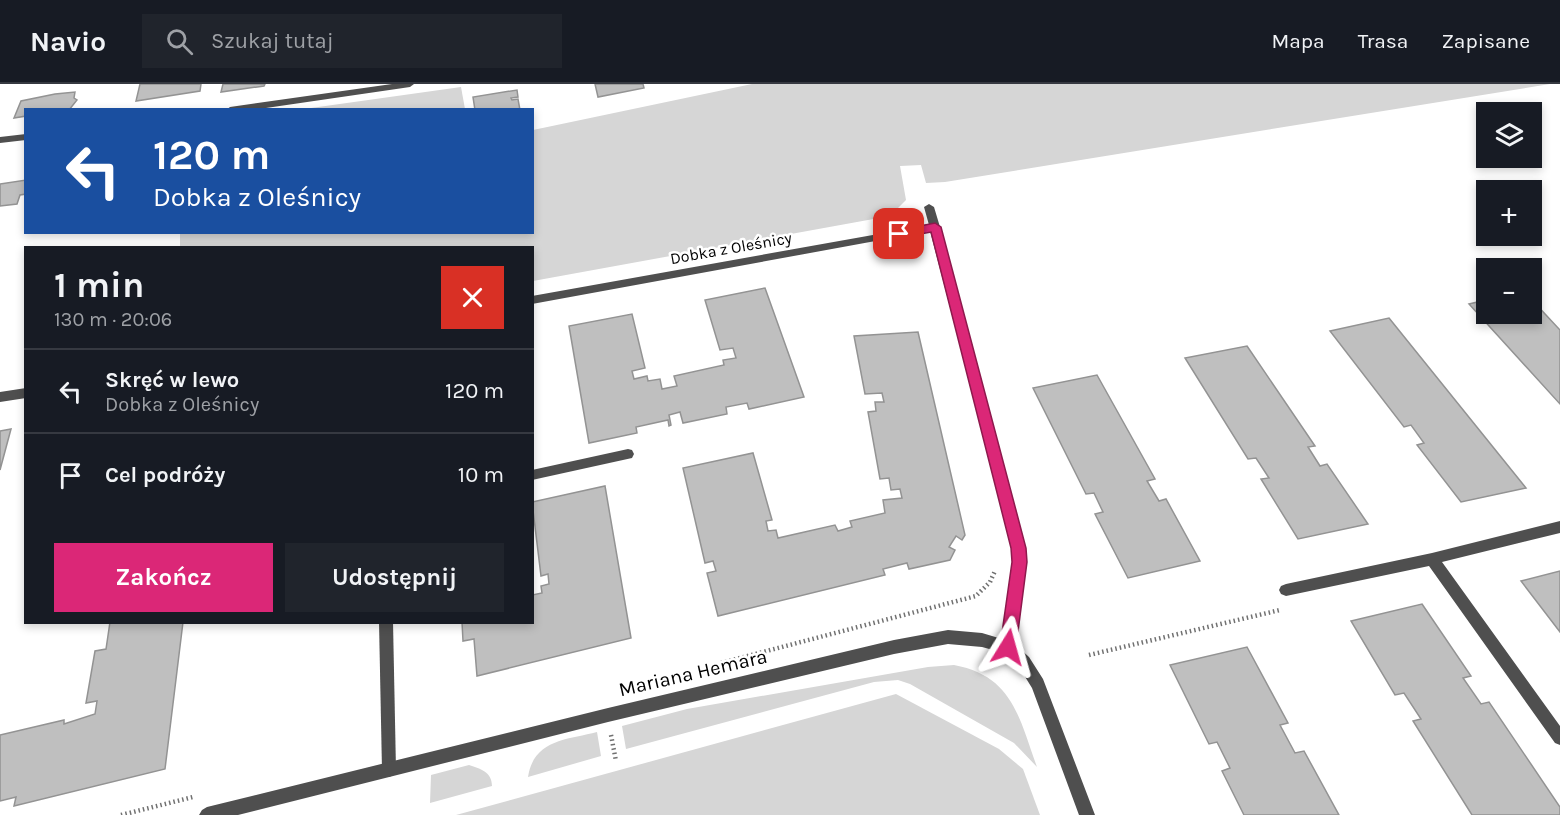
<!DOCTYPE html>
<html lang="pl">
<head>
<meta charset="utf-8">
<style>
  :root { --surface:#171b24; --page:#20242c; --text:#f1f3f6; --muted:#9ea1a6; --line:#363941; --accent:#db2777 }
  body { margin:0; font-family:Karla,sans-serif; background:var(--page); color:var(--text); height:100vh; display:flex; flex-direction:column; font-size:22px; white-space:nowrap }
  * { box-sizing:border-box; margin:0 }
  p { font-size:20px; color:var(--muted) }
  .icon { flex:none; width:33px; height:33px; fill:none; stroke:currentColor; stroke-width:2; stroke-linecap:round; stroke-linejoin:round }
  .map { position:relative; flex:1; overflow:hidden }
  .side { position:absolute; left:24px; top:162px; width:510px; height:378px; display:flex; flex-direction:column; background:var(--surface); border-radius:0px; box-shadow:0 3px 9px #0003 }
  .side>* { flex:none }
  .top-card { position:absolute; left:24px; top:24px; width:510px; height:126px; border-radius:0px; box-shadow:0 3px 9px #0003; background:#1a4fa0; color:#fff; overflow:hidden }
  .buttons { position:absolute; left:1476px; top:18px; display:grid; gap:12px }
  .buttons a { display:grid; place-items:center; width:66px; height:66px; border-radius:0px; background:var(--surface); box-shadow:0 3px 9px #0003; font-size:30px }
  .pin { position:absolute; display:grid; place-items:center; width:51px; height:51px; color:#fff; margin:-26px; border-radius:12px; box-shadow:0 3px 9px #0006 }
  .me { position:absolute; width:66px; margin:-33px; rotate:8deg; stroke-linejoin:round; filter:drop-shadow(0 0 4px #0008) }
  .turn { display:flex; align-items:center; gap:21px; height:126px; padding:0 30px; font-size:27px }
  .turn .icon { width:78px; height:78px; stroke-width:2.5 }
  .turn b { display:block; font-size:42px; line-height:51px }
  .round { display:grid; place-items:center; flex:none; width:63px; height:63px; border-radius:0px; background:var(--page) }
  .summary { display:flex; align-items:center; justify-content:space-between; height:102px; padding:0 30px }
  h1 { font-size:36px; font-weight:700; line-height:45px }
  .cta { display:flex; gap:12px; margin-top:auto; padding:12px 30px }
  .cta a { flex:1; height:69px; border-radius:0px; background:var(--accent); color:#fff; font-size:24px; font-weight:700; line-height:69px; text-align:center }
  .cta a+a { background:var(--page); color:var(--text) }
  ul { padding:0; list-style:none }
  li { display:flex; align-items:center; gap:18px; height:84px; padding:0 30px; border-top:2px solid var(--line) }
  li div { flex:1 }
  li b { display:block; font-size:22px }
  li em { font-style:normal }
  header { display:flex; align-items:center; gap:36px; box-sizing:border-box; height:84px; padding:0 30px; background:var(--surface); border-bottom:2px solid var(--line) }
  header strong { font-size:28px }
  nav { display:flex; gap:33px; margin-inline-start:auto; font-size:21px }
  .search { width:420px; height:54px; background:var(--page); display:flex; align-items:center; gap:15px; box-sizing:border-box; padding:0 21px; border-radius:0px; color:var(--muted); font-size:22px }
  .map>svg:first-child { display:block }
</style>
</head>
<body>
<header>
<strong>Navio</strong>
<div class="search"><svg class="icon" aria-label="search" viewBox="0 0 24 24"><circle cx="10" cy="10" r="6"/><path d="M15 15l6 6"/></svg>Szukaj tutaj</div>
<nav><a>Mapa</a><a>Trasa</a><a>Zapisane</a></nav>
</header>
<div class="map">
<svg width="1560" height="731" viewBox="0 0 1560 731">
  <rect width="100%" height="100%" fill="#fff"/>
  <g fill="#d6d6d6">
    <polygon points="752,0 1550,0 945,98 926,99 921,81 900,82 906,116 890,132 533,197 532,164 180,163 180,148 532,148 533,46"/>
    <polygon points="461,3 465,25 304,25"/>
    <path d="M954,581C1013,592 1019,634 1037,683L1014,659L910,600L898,596L874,598L626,665L622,642L687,625L928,583Z"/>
    <polygon points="896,610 999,665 1023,685 1040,731 456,731"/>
    <path d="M597,648L601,672L528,693C534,655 567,656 597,648Z"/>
    <path d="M469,681C481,685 492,688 492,702L430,719L431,691Z"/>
  </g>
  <g fill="#bfbfbf" stroke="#939393" stroke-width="1.5">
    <polygon points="140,0 201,0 200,7 136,17"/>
    <polygon points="223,0 265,0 264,2 221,8"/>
    <polygon points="595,0 643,0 644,4 598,13"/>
    <polygon points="517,6 518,13 511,14 512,16 518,15 520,26 475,26 473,13"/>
    <polygon points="75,8 74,14 77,16 69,26 26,26 26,32 14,34 21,17 55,10"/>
    <polygon points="26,96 26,110 20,111 17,120 0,122 0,100"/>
    <polygon points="765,204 804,313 749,325 747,319 726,323 727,330 683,339 680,328 669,331 671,341 669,342 668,336 636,343 637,349 589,359 569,242 632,230 645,284 632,287 634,295 647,292 648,297 660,295 662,305 677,302 674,292 724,281 723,276 736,274 733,264 720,266 705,216"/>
    <polygon points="1486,216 1486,230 1532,230 1532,216 1560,246 1560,320 1469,220"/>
    <polygon points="1389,234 1526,404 1461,418 1417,361 1424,359 1411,341 1404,343 1330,247"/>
    <polygon points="918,248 965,451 962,456 956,452 949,463 955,466 950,476 909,485 907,479 883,485 885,491 718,532 707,489 716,487 713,477 705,479 683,384 753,369 772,436 766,437 768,447 776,446 778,454 835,441 838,447 852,443 850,437 885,429 883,416 902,414 900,405 891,406 889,394 880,395 868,328 876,327 875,318 884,318 882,309 865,310 854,252"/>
    <polygon points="1247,262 1315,362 1308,363 1320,382 1327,380 1368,440 1298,455 1261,395 1269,394 1256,374 1248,375 1185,274"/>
    <polygon points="1097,291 1155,395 1147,397 1159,417 1166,415 1200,477 1128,494 1095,430 1103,428 1094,409 1086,410 1033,304"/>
    <polygon points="11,345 0,386 0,347"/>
    <polygon points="605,402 631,554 477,592 474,555 463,557 462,538 532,538 532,511 542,509 541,502 549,500 548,490 541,492 532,418"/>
    <polygon points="1560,487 1560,548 1521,497"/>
    <polygon points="1422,520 1471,592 1463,594 1481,620 1489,618 1560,723 1560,731 1472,731 1413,637 1421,635 1404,609 1395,611 1351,537"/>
    <polygon points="110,538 183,538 165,685 14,722 16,713 0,717 0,651 64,636 64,640 95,630 97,617 86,619 95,567 106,565"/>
    <polygon points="1247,563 1288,639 1280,641 1295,669 1304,667 1339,731 1244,731 1222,687 1230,684 1217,658 1209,660 1170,581"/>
  </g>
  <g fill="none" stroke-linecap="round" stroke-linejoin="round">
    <g stroke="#717171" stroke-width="4.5" stroke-dasharray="1.5 3" stroke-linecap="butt">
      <polyline points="1089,571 1280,526"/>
      <polyline points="721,579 976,512 990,498 995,487"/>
      <polyline points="611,651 616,677"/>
      <polyline points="121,731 193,713"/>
    </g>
    <g fill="#4f4f4f" fill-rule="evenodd">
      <polygon points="628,365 632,366 634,370 632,374 532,396 532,386"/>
      <polygon points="1560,437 1560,449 1442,478 1560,642 1560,661 1555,659 1429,482 1286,512 1281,510 1279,506 1281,502 1286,500 1432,469"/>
      <polygon points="379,538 393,538 396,686 394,691 389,693 384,691 382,686"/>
    </g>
    <g fill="#4f4f4f" fill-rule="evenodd">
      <polygon points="392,0 414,0 410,3 253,26 226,26 230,23"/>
      <polygon points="26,50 26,56 0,59 0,53"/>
      <polygon points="929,120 934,123 940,143 1025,464 1027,478 1015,560 1029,573 1043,595 1095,731 1079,731 1032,604 1019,583 1004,569 982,563 948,560 894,570 608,638 238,731 199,731 202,726 207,723 608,624 894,556 948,546 982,549 1002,555 1013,478 1013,464 930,147 532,220 532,212 929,141 924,123"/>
      <polygon points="26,304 26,314 0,318 0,308"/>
    </g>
  </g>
  <polygon fill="#db2777" stroke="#8e194d" stroke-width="1.5" points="935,139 941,143 1026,464 1027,478 1016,563 1014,568 1008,570 1002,568 1000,563 1012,478 1011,464 931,148 899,154 893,150 899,146"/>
  <g text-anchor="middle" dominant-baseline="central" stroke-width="5" stroke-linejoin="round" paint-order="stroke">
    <g font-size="16" fill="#000" stroke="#fff">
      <text transform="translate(731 164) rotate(-10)">Dobka z Oleśnicy</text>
    </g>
    <g font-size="20" fill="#000" stroke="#fff">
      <text transform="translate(693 589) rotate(-13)">Mariana Hemara</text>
    </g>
  </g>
</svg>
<div class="buttons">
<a><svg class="icon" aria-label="layers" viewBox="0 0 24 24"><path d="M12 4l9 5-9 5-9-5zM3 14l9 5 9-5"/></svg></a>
<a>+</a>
<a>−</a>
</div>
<div class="pin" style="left:899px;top:150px;background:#d93025"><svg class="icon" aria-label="arrive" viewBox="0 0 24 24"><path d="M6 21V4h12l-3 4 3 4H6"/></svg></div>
<svg class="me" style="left:1008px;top:563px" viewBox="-20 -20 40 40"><path d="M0-17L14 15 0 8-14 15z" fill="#db2777" stroke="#fff" stroke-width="4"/></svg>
<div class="top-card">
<div class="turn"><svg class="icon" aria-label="left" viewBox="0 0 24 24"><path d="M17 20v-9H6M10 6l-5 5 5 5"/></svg><div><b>120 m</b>Dobka z Oleśnicy</div></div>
</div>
<section class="side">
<div class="summary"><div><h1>1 min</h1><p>130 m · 20:06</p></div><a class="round" style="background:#d93025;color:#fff"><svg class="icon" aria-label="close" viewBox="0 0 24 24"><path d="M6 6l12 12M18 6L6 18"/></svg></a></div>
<ul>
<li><svg class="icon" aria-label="left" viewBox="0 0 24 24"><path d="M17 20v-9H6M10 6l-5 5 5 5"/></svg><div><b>Skręć w lewo</b><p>Dobka z Oleśnicy</p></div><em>120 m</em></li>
<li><svg class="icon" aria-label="arrive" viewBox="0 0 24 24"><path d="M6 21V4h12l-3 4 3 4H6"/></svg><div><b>Cel podróży</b></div><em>10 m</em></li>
</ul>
<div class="cta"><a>Zakończ</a><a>Udostępnij</a></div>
</section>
</div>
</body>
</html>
